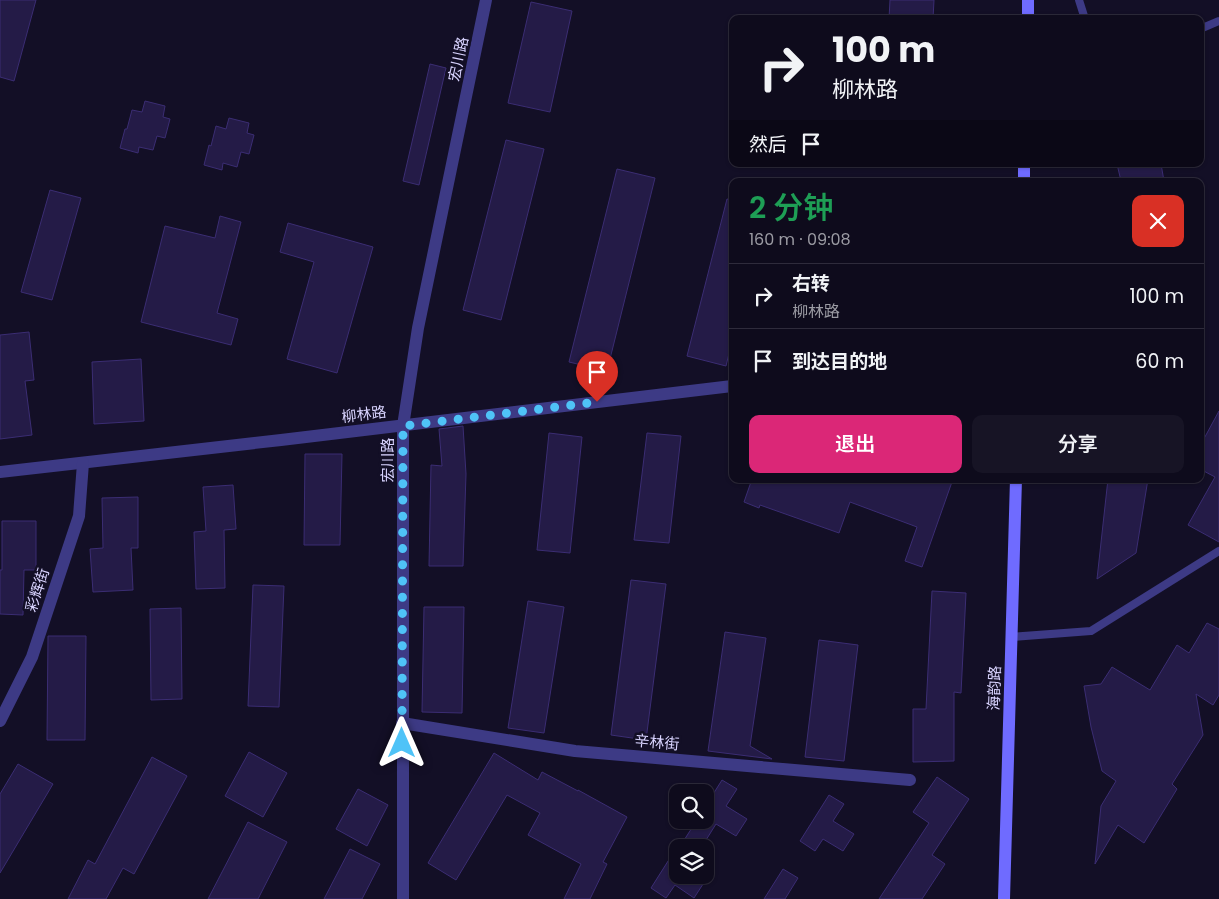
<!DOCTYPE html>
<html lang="zh">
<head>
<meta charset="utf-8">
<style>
  :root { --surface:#0e0b1c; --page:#171425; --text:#f1f3f6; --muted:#9b9ba3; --line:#2e2b3b; --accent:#db2777 }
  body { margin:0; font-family:Poppins,"Noto Sans SC",sans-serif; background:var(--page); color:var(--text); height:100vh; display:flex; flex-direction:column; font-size:19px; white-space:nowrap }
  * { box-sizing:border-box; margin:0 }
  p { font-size:16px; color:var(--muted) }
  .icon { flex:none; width:28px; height:28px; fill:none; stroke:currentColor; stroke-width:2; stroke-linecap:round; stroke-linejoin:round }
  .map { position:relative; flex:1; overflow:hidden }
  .sheet { position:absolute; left:729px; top:178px; width:475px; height:305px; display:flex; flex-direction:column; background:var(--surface); border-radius:10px; box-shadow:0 1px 4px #0004,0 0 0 1px var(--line) }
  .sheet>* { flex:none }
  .top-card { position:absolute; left:729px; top:15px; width:475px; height:152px; border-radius:10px; box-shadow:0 1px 4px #0004,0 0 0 1px var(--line); background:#0e0b1c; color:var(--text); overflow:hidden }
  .tools { position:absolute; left:669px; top:784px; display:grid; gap:10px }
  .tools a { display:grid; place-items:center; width:45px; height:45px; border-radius:10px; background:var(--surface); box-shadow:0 1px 4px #0004,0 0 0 1px var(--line); font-size:25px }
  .pin { position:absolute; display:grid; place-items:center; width:42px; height:42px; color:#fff; margin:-51px -21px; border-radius:50% 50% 50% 0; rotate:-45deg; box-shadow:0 0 5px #0007 }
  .pin .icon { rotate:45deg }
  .me { position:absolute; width:55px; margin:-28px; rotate:0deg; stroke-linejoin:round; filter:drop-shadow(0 0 4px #0008) }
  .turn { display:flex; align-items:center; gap:18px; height:105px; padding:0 20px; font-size:22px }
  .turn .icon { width:65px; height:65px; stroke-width:2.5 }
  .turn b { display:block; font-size:35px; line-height:42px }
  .then { display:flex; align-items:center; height:48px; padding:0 20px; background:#0003; gap:10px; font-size:19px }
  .round { display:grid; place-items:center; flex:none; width:52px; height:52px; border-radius:10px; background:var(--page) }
  .head { display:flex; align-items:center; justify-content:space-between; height:85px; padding:0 20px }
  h1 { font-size:30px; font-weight:600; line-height:38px; color:#1e9e55 }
  .primary-button { display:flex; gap:10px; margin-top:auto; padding:10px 20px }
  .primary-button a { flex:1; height:58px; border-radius:10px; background:var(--accent); color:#fff; font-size:20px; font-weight:600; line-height:58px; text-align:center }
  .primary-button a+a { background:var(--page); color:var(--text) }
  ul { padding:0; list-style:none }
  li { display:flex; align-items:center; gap:15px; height:65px; padding:0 20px; border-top:1px solid var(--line) }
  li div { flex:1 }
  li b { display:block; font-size:19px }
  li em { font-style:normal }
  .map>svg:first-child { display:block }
</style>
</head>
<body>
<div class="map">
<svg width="1219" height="899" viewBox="0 0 1219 899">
  <rect width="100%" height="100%" fill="#130f26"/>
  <g fill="#241b47" stroke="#3b2d73">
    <polygon points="0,0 36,0 14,81 0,77"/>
    <polygon points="890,0 934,0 933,19 889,19"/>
    <polygon points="531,2 572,11 550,112 508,103"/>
    <polygon points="430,64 446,68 419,185 403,181"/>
    <polygon points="145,101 165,106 163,117 170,119 165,138 157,136 153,150 139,147 138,153 120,148 125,129 127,129 132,110 142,112"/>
    <polygon points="229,118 249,123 247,133 254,135 249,154 241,152 237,167 223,163 222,170 204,165 209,145 211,146 216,126 226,129"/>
    <polygon points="506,140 544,149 501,320 463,310"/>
    <polygon points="1117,164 1161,164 1164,181 1121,181"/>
    <polygon points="617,169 655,178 607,371 569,362"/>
    <polygon points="50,190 81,198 52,300 21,292"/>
    <polygon points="727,199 732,200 732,341 726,366 687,356"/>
    <polygon points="220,216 241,222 217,313 238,319 231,345 141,322 165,226 215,238"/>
    <polygon points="288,223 373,247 337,373 287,359 314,262 280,252"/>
    <polygon points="29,332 34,380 25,381 32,435 0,439 0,335"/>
    <polygon points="141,359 144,421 94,424 92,362"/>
    <polygon points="1219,411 1219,542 1188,525 1215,477 1200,469 1200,446"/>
    <polygon points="463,426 466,474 463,566 429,566 431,465 442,466 439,429"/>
    <polygon points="549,433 582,437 570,553 537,550"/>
    <polygon points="647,433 681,436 669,543 634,540"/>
    <polygon points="305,454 342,454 340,545 304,545"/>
    <polygon points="752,479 953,479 922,567 905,561 917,527 850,502 839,533 760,505 759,508 744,502"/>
    <polygon points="1108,479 1148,479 1136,553 1097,579"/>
    <polygon points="233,485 236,529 224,530 225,588 196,589 194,532 206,531 203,487"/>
    <polygon points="138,497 138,548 131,548 133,590 93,592 90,549 103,548 102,498"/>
    <polygon points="2,521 36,521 36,570 24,570 23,615 0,614 0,570 2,570"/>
    <polygon points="631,580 666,584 646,740 611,735"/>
    <polygon points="253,585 284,586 279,707 248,706"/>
    <polygon points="932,591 966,593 961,693 954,692 954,761 913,762 913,709 926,709"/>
    <polygon points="528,601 564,607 544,733 508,728"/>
    <polygon points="424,607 464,607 462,713 422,712"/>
    <polygon points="181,608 182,699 151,700 150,609"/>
    <polygon points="1207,623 1219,629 1219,695 1213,705 1196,694 1203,735 1172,784 1177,789 1144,843 1118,825 1095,864 1101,806 1116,781 1102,771 1091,727 1084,686 1101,684 1112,667 1150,690 1177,645 1189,653"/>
    <polygon points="725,632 766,638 750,746 772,759 708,751"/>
    <polygon points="48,636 86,636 85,740 47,740"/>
    <polygon points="819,640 858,645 844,761 805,757"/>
    <polygon points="249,752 287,773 263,817 225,796"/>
    <polygon points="494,753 538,780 542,772 578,791 578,790 627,817 603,862 607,864 590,899 564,899 581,864 528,835 540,813 507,795 456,880 428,863"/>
    <polygon points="152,757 187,776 134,874 123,868 106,899 68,899 88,860 95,864"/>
    <polygon points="18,764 53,784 0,873 0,794"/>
    <polygon points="937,777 969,799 932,855 945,864 922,899 879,899 929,823 913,812"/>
    <polygon points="722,780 737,789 726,806 747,819 736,836 716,824 701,848 679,848 697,820 705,820 705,807"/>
    <polygon points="358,789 388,805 367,846 336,829"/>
    <polygon points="829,795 844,804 833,821 854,834 843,851 823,839 815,851 800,841"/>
    <polygon points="248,822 287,842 258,899 208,899"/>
    <polygon points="350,849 380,864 362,899 324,899"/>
    <polygon points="670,858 678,863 678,875 696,875 705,881 694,898 675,885 666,898 651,888"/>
    <polygon points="783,869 798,878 785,899 764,899"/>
  </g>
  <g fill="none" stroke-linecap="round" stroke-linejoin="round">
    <g stroke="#3d3a85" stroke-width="8">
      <polyline points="1079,0 1085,19"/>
      <polyline points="1200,29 1219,21"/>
      <polyline points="1011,637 1091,631 1219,551"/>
    </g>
    <g stroke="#3d3a85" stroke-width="12">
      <polyline points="0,472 281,440 732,386"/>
      <polyline points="0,721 32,657 79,516 83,463"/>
      <polyline points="402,723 575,751 910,780"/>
      <polyline points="403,899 403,426 418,328 486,0"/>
    </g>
    <g stroke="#6f6bff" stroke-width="12">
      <polyline points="1028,19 1028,0"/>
      <polyline points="1024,181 1024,164"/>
      <polyline points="1004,899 1016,479"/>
    </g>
  </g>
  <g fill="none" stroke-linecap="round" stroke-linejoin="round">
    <polyline stroke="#4fc3f7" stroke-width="9" stroke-dasharray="0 16.2" points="402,743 403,426 597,402"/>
  </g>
  <g text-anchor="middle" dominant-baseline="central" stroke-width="5" stroke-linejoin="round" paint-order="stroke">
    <g font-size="15" fill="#d9d4ff" stroke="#130f26">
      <text transform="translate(458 59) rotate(-78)">宏川路</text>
      <text transform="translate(364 414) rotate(-7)">柳林路</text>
      <text transform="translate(387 460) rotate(-90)">宏川路</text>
      <text transform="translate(37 590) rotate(-72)">彩辉街</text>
      <text transform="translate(994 688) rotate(-88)">海韵路</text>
      <text transform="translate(657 742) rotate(5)">辛林街</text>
    </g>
  </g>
</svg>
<div class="tools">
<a><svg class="icon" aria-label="search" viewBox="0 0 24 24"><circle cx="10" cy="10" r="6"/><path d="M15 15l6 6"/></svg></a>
<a><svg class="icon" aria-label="layers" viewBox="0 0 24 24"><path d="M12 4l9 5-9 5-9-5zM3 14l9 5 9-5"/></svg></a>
</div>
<div class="pin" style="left:597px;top:402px;background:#d93025"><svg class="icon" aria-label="arrive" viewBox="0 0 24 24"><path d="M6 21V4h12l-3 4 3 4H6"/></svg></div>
<svg class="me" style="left:402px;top:743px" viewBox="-20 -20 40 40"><path d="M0-17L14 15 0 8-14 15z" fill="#4fc3f7" stroke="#fff" stroke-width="4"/></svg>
<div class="top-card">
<div class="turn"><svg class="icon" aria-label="right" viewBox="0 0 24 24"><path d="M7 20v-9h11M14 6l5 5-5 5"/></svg><div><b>100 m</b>柳林路</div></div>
<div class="then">然后<svg class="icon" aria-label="arrive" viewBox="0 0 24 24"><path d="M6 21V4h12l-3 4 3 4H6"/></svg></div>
</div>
<section class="sheet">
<div class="head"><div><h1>2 分钟</h1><p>160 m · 09:08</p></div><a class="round" style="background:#d93025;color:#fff"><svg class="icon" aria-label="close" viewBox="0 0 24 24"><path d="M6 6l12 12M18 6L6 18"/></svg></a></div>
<ul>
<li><svg class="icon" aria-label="right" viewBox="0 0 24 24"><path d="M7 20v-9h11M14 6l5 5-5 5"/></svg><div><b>右转</b><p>柳林路</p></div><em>100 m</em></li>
<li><svg class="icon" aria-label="arrive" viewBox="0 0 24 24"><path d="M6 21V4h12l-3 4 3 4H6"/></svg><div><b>到达目的地</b></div><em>60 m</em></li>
</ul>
<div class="primary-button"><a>退出</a><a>分享</a></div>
</section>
</div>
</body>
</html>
